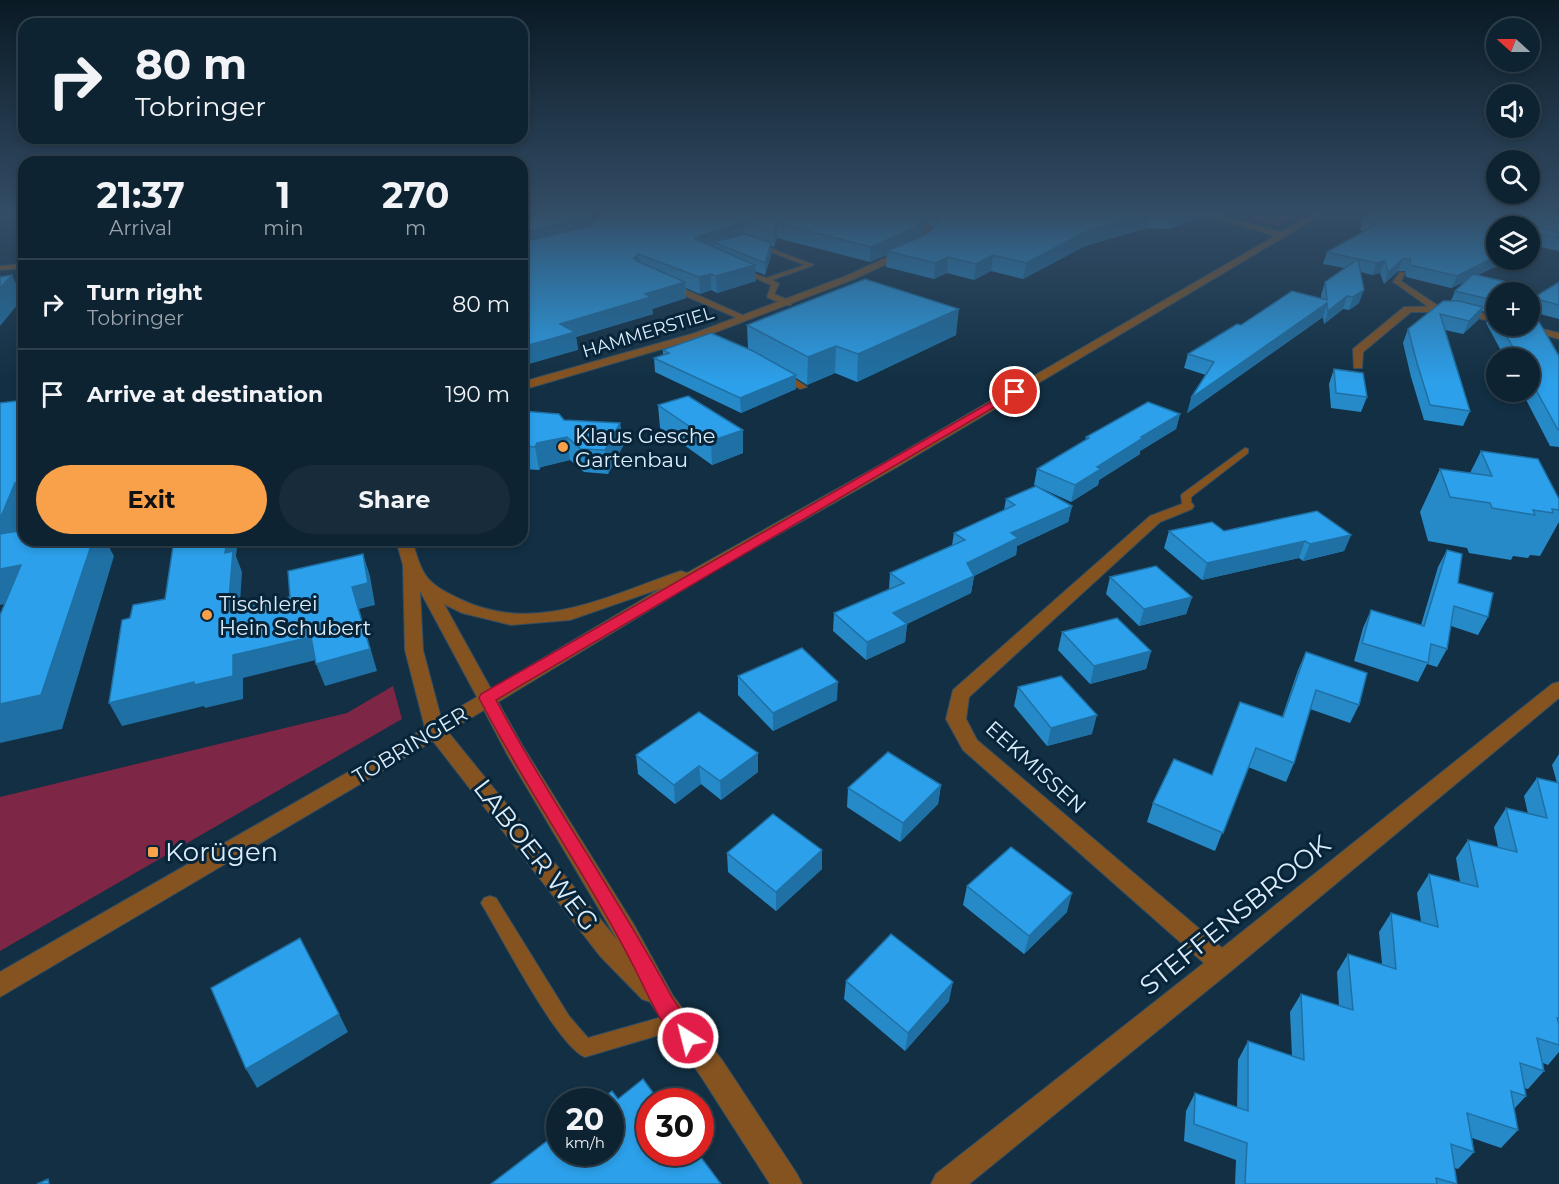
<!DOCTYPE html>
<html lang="en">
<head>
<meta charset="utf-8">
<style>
  :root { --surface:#0e2332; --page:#172b3a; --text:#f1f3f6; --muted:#9ba4ac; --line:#2e404d; --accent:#f8a14a }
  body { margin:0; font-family:Montserrat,sans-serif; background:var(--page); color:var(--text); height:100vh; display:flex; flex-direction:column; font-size:22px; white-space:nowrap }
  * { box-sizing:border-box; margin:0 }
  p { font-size:20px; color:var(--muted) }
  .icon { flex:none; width:33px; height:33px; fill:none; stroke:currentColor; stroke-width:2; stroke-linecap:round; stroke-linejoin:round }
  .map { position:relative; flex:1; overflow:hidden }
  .details { position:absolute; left:18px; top:156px; width:510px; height:390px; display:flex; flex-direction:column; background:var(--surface); border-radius:18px; box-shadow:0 3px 9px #0003,0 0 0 2px var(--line) }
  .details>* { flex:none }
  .hud { position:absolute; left:18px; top:18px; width:510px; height:126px; border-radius:18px; box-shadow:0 3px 9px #0003,0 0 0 2px var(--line); background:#0e2332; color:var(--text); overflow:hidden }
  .needle { width:39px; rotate:291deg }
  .buttons { position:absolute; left:1486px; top:18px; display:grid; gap:12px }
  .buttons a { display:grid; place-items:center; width:54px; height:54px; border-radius:50%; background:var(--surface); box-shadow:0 3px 9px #0003,0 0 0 2px var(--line); font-size:30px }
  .speed { position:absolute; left:546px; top:1088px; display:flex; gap:12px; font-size:30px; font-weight:700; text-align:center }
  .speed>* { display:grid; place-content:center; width:78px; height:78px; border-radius:50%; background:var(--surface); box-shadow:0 3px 9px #0003,0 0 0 2px var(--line); line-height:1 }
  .speed small { font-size:15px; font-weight:400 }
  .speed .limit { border:9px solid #d22; background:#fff; color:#111 }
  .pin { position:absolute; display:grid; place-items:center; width:51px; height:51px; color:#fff; margin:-26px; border:3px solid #fff; border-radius:50%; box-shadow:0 2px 6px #0007 }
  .me { position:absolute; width:66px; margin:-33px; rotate:324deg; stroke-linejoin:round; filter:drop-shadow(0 0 4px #0008) }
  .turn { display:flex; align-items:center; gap:21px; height:126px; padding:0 18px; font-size:27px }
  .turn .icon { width:78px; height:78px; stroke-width:2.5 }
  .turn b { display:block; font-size:42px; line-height:51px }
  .eta { display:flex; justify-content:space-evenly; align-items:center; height:102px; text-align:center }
  .eta b { font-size:36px; font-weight:700; line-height:42px }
  .action { display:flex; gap:12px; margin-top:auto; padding:12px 18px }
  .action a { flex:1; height:69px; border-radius:36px; background:var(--accent); color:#111; font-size:24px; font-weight:700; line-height:69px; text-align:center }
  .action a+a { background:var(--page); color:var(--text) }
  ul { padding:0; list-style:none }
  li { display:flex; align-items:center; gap:18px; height:90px; padding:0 18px; border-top:2px solid var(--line) }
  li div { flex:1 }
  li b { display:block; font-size:22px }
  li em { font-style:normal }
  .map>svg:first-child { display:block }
</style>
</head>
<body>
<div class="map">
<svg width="1559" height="1184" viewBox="0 0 1559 1184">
  <rect width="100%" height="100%" fill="#122f43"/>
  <g fill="#7e2645">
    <polygon points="1253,215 1299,215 1278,226 1246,219"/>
    <polygon points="393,686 402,719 0,951 0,797 347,713"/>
  </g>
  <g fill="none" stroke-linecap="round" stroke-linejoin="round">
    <defs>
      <g id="service">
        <polygon points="755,244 759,244 814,265 772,280 779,284 774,294 791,301 791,305 785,305 767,297 771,285 739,271 744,270 766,278 805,265 755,246"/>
        <polygon points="24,264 24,268 0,270 0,266"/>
        <polygon points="1400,272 1405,273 1401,281 1440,307 1440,311 1434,311 1395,283 1393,282"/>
        <polygon points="669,285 675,285 749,318 742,320 669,289"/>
        <polygon points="781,374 787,374 807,387 800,389 781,378"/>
        <polygon points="1245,448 1248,449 1248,453 1191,497 1191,508 1183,508 1181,496 1182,494"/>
        <path d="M490,896L496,898L569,1016L588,1038L676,1013L683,1016L685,1022L683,1028L585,1057C558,1047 502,938 484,908L481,903L484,898Z"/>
      </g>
      <g id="minor">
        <path d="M894,215C910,215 926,220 935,233L931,241L922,248L852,280L703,337L522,390V382L695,333L846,276L916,244L927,233L923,228Z"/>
        <path d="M1205,215H1220L1281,232L1310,215H1321L897,467L719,568L498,702L522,745L634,925L673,996L722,1060L797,1174L802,1184H770L702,1078L650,1002L642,999L600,956L433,741L0,997V972L425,728L405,650L403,565L396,540H412C423,578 426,583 462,600C534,634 606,597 675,573L681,571L687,573L887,461L1275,236ZM662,588L491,689L444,604L462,613L511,625L570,620ZM420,591L477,697L441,718L423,650ZM484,710L507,754L618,941L448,732Z"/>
        <polygon points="1404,307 1454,306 1497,317 1497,323 1454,312 1411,312 1363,352 1362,368 1354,368 1353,349"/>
        <polygon points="1514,326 1530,326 1559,333 1559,339"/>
        <polygon points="1187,502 1192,503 1194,506 1192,509 1160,522 969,697 966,719 977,740 1222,948 1552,684 1559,682 1559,698 1231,971 969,1184 931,1184 936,1174 1204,963 963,750 946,719 953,690 1150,516"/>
      </g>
    </defs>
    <use href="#service" stroke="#324d60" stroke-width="2"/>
    <use href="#minor" stroke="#324d60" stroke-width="2"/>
    <use href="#service" fill="#855320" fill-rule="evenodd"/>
    <use href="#minor" fill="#855320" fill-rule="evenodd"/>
  </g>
  <g fill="#268ac9" fill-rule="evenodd">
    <path d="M522,215H592L593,223L601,216L598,215H1202L1170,229L1147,228L1085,246L1023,279L991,271L974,280L947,273L934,279L886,267L887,255L870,262L777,238L774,247L771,246V255L765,275L755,271L756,281L717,293L711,290L700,294L686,288V298L652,309L653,314L576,337L578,350ZM925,221L928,223L933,229L920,236L924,233Z"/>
    <polygon points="1514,215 1559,215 1559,251 1536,246 1530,249 1530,226 1497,260 1509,260 1478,275 1497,292 1497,326 1530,326 1559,356 1559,447 1550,446 1522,392 1530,392 1530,358 1505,358 1486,323 1490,314 1482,311 1478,320 1463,334 1445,330 1470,411 1463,426 1424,420 1411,377 1403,343 1408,329 1451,301 1455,291 1464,282 1451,288 1406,277 1405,271 1398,271 1384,284 1380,273 1372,275 1361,272 1359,303 1349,310 1343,309 1324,324 1323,317 1187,413 1206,375 1184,368 1188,354 1241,325 1321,298 1321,295 1325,282 1344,268 1323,264 1327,252 1364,231 1360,230 1363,219 1510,217"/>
    <polygon points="1559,282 1559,319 1532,312 1530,317 1530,305 1533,298"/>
    <polygon points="747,325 956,335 857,382 835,373 807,385 796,378 796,389 741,413 655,372 654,358 663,355 663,350 748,349"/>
    <polygon points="1334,369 1367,397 1361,412 1331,408 1329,384"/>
    <polygon points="658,405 743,430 743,453 712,465 660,428"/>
    <polygon points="522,411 564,420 620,423 623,446 608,474 584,472 570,460 541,467 539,470 522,469"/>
    <polygon points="1180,414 1176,429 1140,451 1140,454 1099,480 1098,485 1071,502 1034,485 1037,469 1086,440 1086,437"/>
    <polygon points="1481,451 1559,499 1559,522 1540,556 1530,555 1528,558 1513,556 1511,560 1469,553 1467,548 1428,541 1420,512 1440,469 1470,473"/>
    <polygon points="1006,499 1072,506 1068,522 1017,546 1016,555 974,576 971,593 907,624 905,642 866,660 833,631 834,613 889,589 890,573 952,545 954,533 1004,510"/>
    <polygon points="1169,531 1224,531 1351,535 1344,551 1303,561 1299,558 1202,580 1164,548"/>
    <polygon points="1447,550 1458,583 1488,617 1478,635 1451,626 1447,649 1437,667 1427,664 1418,682 1354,661 1363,628 1371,610 1421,625 1438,567"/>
    <polygon points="1110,577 1192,597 1186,614 1139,626 1106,594"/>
    <polygon points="1062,632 1151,651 1146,669 1090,684 1058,650"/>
    <polygon points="1306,652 1359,705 1350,723 1310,709 1294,763 1286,782 1248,767 1215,851 1147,822 1153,803 1212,775 1282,717 1298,670"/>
    <polygon points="738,676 837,700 773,731 738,695"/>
    <polygon points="1018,687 1092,734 1047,746 1014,706"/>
    <polygon points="1559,754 1559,1052 1548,1065 1543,1063 1544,1071 1528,1089 1524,1088 1526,1096 1514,1109 1518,1130 1501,1148 1472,1138 1474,1152 1458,1169 1455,1168 1455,1184 1235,1184 1236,1160 1184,1141 1186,1111 1195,1093 1237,1107 1238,1060 1248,1041 1292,1056 1290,1012 1301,994 1339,1006 1337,972 1348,954 1382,964 1379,932 1391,913 1421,922 1417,893 1429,874 1460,882 1456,858 1468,840 1498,847 1494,827 1506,808 1528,814 1524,796 1537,778 1557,783 1552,765"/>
    <polygon points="636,755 758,772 721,800 701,784 675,804 638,774"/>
    <polygon points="941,785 938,804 900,842 847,807 848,788"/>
    <polygon points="727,853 822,869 776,911 728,872"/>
    <polygon points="967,886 1067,912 1024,954 963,905"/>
    <polygon points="846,981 949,1001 905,1051 844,999"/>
  </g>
  <g fill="#1f70a4">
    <polygon points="586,215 592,215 593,225 522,249 522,233"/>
    <polygon points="1143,215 1150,215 1147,228 1085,246 1023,279 1026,263 1087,231"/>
    <polygon points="1173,215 1202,215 1170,229"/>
    <polygon points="925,218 924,233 915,242 887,251 887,255 870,262 871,247"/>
    <polygon points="744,222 744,237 713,242 714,247 697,252 695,239 697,237"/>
    <polygon points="777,223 777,238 774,247 774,232"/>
    <polygon points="1541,234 1536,246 1530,249 1530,240"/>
    <polygon points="771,243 771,255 765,275 765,263"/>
    <polygon points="638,254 640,270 634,258"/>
    <polygon points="993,255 991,271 974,280 976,264"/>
    <polygon points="1497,256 1497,260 1509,260 1451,288 1457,276"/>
    <polygon points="948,257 947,273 934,279 935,263"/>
    <polygon points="1403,259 1398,271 1384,284 1388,272"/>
    <polygon points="1385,261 1380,273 1372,275 1376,263"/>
    <polygon points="755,265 756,281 717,293 716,276"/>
    <polygon points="711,274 711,290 700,294 699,277"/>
    <polygon points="12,275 23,298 0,326 0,288"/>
    <polygon points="685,282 686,298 652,309 653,314 576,337 578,350 522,366 522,347 560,324 645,294"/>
    <polygon points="1364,290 1359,303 1349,310 1353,297"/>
    <polygon points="1347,296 1343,309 1324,324 1328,311"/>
    <polygon points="1327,303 1323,317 1187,413 1191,398"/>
    <polygon points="1483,307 1478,320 1463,334 1469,321"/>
    <polygon points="959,309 956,335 857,382 858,354"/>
    <polygon points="836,346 835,373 807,385 808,357"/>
    <polygon points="796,375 796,389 741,413 740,398"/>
    <polygon points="1180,414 1176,429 1140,451 1140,454 1099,480 1098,485 1071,502 1075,485 1097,467 1141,437"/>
    <polygon points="620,423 623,446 608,474 605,450"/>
    <polygon points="743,430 743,453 712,465 711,441"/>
    <polygon points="567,437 570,460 541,467 539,470 535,447 537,443"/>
    <polygon points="24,482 24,532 21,565 40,597 0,605 0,519 15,483"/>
    <polygon points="1072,506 1068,522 1017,546 1016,555 965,580 967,563 1011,533"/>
    <polygon points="1351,535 1344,551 1303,561 1310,544"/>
    <polygon points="93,540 105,540 114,556 62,729 0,743 0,704"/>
    <polygon points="227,540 238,540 236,556 242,572 238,633 228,611 225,553"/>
    <polygon points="1305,541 1299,558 1202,580 1207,563"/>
    <polygon points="363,554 370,576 375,605 359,609 377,671 325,686 316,664 352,587"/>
    <polygon points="974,576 971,593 892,631 893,613"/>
    <polygon points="1192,597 1186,614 1139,626 1144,609"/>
    <polygon points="907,624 905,642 866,660 867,642"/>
    <polygon points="311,637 320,659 243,678 243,699 205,708 204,706 122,726 109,703 233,655"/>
    <polygon points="1151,651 1146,669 1090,684 1094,666"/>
    <polygon points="838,682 837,700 773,731 773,713"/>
    <polygon points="1097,715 1092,734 1047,746 1051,728"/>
    <polygon points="758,753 758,772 721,800 720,781"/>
    <polygon points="699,766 701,784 675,804 674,785"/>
    <polygon points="941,785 938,804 900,842 903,823"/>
    <polygon points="822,850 822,869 776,911 776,892"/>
    <polygon points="1072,893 1067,912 1024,954 1029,936"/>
    <polygon points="953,982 949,1001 905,1051 908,1033"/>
    <polygon points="339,1014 348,1032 257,1088 246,1069"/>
  </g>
  <g fill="#2ca0ea" stroke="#1f70a4" stroke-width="1.5">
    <polygon points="522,215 586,215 582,218 522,233"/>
    <polygon points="601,215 921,215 925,218 916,227 871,247 777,223 774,232 744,222 697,237 695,239 755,265 716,276 711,274 699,277 638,254 634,258 637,261 685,282 645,294 651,297 560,324 575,332 522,347 522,242 590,226"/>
    <polygon points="935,215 1143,215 1087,231 1026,263 993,255 976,264 948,257 935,263 887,251 925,235 934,228 938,219"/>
    <polygon points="1372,215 1508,215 1510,217 1519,215 1559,215 1559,222 1535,217 1533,219 1533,226 1559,233 1559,238 1541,234 1530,240 1530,226 1497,226 1497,256 1457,276 1410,265 1410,259 1403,259 1388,272 1385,261 1376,263 1327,252 1379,223 1363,219"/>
    <polygon points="745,234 771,243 765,263 713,242"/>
    <polygon points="1358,259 1364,290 1353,297 1347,296 1328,311 1327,303 1191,398 1214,362 1188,354 1237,324 1241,325 1292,291 1327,300 1325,282"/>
    <polygon points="1473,274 1519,285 1523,292 1497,292 1497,301 1455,291"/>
    <polygon points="12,275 0,288 0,277"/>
    <polygon points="865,279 959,309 858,354 836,346 808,357 747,325"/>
    <polygon points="1559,282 1559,305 1533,298"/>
    <polygon points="1443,301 1459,301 1483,307 1469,321 1440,314 1470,411 1430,405 1417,363 1408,329"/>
    <polygon points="1492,309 1497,310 1497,318"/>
    <polygon points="1530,317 1538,320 1559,356 1559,430 1558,430 1530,379 1530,358 1519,358 1501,326 1530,326"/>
    <polygon points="711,333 753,351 796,375 740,398 654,358 669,353 663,350"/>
    <polygon points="1334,369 1363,373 1367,397 1336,393"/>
    <polygon points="688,396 743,430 711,441 658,405"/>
    <polygon points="24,400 24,482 15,483 0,519 0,403"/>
    <polygon points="1148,402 1180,414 1141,437 1143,438 1097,467 1101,469 1075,485 1037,469 1089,438 1086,437"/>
    <polygon points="522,411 559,414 564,420 620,423 605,450 581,449 567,437 537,443 535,447 522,446"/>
    <polygon points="1481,451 1538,459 1559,499 1559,510 1552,509 1553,513 1533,510 1535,515 1492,508 1490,503 1450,497 1440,469 1492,476"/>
    <polygon points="1036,486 1072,506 1011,533 1018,538 967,563 974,576 893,613 907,624 867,642 834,613 904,583 890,573 965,540 954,533 1015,505 1006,499"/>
    <polygon points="1317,511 1351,535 1310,544 1305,541 1207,563 1169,531 1212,522 1224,531"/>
    <polygon points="24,530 24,540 93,540 41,695 0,704 0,615 21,565 0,569 0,534"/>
    <polygon points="174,540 227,540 225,553 233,551 228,611 290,597 288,571 363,554 368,583 352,587 370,649 316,664 311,637 233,655 233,676 194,685 194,682 109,703 122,620 130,618 133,605 165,599"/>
    <polygon points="1447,550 1462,554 1458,583 1493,593 1488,617 1454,606 1447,649 1431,644 1428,663 1362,643 1371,610 1424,626"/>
    <polygon points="1156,566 1192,597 1144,609 1110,577"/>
    <polygon points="1117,618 1151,651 1094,666 1062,632"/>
    <polygon points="802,648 838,682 773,713 738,676"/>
    <polygon points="1306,652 1367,673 1359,705 1316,690 1294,763 1256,748 1223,833 1153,803 1174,759 1212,775 1240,702 1283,717"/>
    <polygon points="1061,676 1097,715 1051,728 1018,687"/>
    <polygon points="699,712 758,753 720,781 699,766 674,785 636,755"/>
    <polygon points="888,752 941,785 903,823 848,788"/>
    <polygon points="1537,778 1559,783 1559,1018 1557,1018 1559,1024 1559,1045 1537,1038 1544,1071 1520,1063 1526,1096 1511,1091 1518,1130 1467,1113 1474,1152 1451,1144 1457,1184 1436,1178 1437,1184 1245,1184 1247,1143 1194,1124 1195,1093 1248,1111 1248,1041 1304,1060 1301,994 1353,1010 1348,954 1396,969 1391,913 1438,927 1429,874 1478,887 1468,840 1517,852 1506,808 1547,818"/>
    <polygon points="773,814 822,850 776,892 727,853"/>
    <polygon points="1011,847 1072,893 1029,936 967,886"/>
    <polygon points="891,934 953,982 908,1033 846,981"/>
    <polygon points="300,938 339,1014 246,1069 211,988"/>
    <polygon points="643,1079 659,1101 650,1101 650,1152 697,1152 721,1184 491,1184 560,1131 560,1152 610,1152 610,1101 599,1101 612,1091 618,1099"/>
    <polygon points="48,1179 49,1184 37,1184"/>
  </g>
  <linearGradient id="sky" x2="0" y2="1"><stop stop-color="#0a1a25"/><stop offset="0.56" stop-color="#334d66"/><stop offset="1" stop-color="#334d66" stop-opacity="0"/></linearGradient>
  <rect width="1559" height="381" fill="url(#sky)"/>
  <path fill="#e11d48" stroke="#92132f" stroke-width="1.5" d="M1012,390L1020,392L496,700C549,800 615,892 669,992C677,1008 691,1021 699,1038L695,1045L688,1048C666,1040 646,990 635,969C588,876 527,791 479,698L481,694Z"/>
  <g fill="#f8a14a" stroke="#072439" stroke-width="2">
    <circle cx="563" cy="447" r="6"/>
    <circle cx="207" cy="615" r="6"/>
    <rect x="147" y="846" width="12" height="12" rx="3"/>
  </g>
  <g text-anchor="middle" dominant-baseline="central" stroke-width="6" stroke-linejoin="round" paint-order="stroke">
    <g font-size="18" fill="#dbecfa" stroke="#072439">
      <text transform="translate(648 332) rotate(-17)">HAMMERSTIEL</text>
    </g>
    <g font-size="21" fill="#dbecfa" stroke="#072439" text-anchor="start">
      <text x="575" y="435">Klaus Gesche<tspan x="575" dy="24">Gartenbau</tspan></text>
      <text x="219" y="603">Tischlerei<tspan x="219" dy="24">Hein Schubert</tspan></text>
    </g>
    <g font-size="21" fill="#dbecfa" stroke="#072439">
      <text transform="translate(410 745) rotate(-31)">TOBRINGER</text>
      <text transform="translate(1036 767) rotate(42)">EEKMISSEN</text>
    </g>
    <g font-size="26" fill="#dbecfa" stroke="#072439" text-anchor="start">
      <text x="165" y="852">Korügen</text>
    </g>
    <g font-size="26" fill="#dbecfa" stroke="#072439">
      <text transform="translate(536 855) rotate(52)">LABOER WEG</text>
      <text transform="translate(1235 915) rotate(-39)">STEFFENSBROOK</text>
    </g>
  </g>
</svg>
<div class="buttons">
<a><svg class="needle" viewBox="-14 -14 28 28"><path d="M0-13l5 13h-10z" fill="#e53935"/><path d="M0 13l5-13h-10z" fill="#9ba4ac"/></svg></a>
<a><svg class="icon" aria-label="sound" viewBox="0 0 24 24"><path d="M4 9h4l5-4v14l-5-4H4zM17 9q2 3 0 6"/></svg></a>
<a><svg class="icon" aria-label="search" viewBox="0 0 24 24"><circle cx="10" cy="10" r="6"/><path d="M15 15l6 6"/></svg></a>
<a><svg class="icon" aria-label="layers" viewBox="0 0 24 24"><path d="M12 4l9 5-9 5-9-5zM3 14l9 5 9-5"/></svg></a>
<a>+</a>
<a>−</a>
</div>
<div class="speed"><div>20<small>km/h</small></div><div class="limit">30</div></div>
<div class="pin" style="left:1015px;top:392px;background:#d93025"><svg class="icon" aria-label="arrive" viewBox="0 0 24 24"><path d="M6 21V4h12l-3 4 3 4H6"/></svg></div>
<svg class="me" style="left:688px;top:1038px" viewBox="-20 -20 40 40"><circle r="17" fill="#e11d48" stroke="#fff" stroke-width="3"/><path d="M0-11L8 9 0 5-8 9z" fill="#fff"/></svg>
<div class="hud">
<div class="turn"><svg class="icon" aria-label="right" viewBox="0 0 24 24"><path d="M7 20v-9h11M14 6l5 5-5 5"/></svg><div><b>80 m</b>Tobringer</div></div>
</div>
<section class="details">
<div class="eta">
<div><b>21:37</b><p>Arrival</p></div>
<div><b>1</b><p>min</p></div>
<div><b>270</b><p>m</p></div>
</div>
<ul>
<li><svg class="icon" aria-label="right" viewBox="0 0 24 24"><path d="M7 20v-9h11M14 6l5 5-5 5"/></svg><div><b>Turn right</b><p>Tobringer</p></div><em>80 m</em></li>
<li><svg class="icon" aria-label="arrive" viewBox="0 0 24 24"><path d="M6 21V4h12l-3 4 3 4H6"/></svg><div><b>Arrive at destination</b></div><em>190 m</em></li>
</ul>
<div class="action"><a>Exit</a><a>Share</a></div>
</section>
</div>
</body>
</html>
